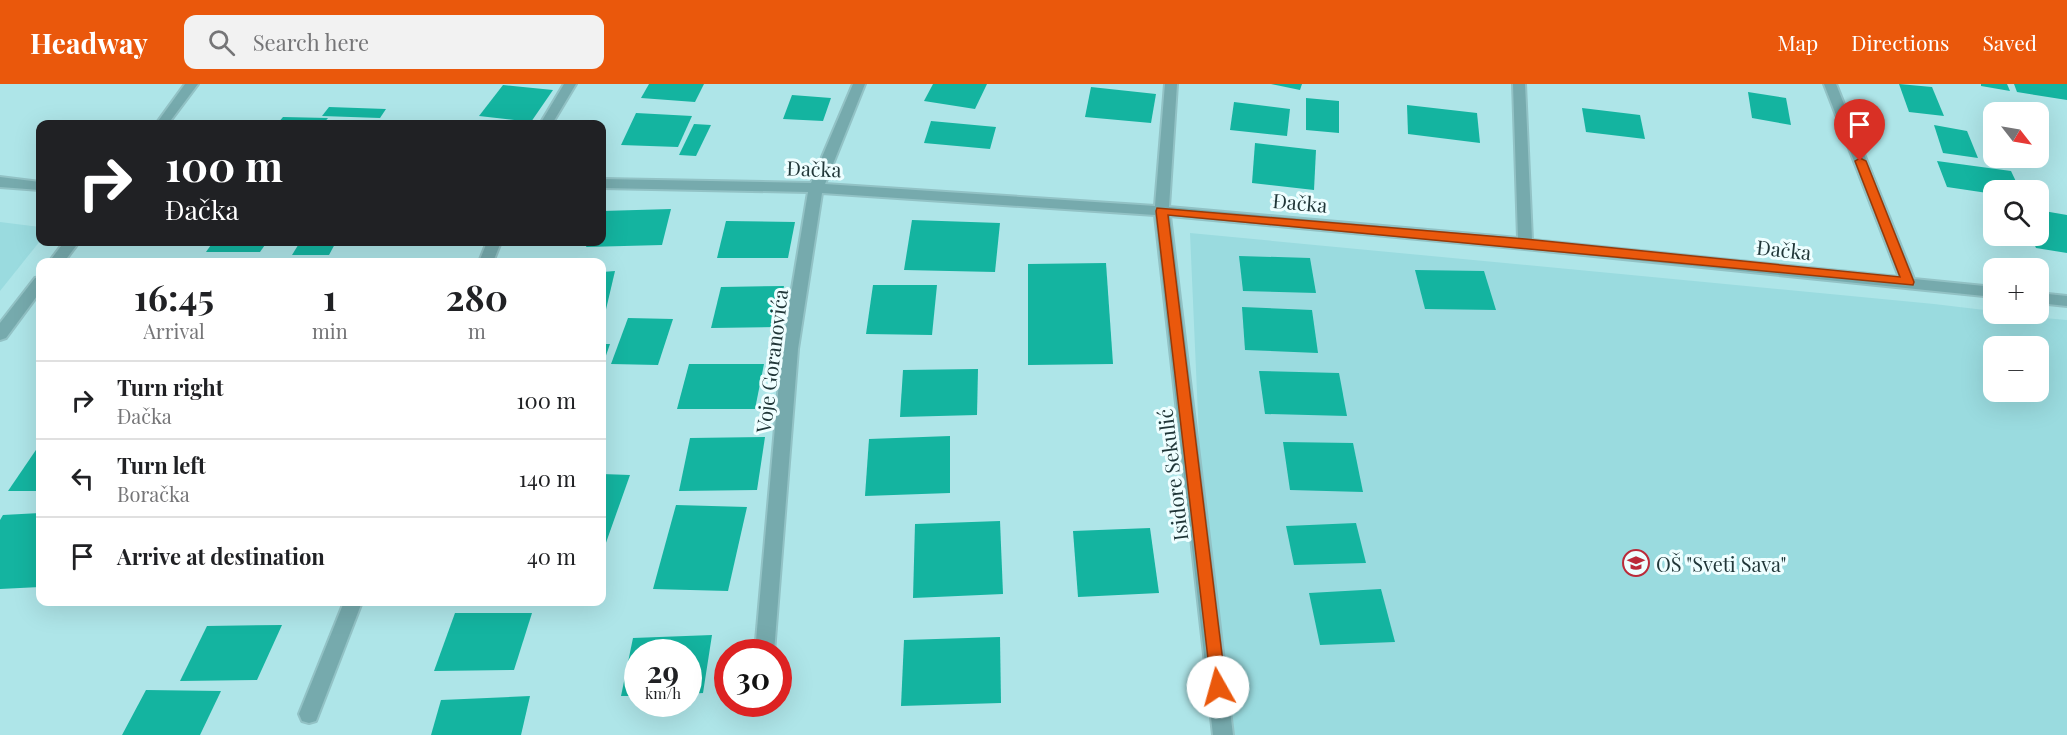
<!DOCTYPE html>
<html lang="en">
<head>
<meta charset="utf-8">
<style>
  :root { --surface:#fff; --page:#f2f2f2; --text:#202124; --muted:#757577; --line:#e0e0e0; --accent:#ea580c }
  body { margin:0; font-family:"Playfair Display",serif; background:var(--page); color:var(--text); height:100vh; display:flex; flex-direction:column; font-size:22px; white-space:nowrap }
  * { box-sizing:border-box; margin:0 }
  p { font-size:20px; color:var(--muted) }
  .icon { flex:none; width:33px; height:33px; fill:none; stroke:currentColor; stroke-width:2; stroke-linecap:round; stroke-linejoin:round }
  .map { position:relative; flex:1; overflow:hidden }
  .side { position:absolute; left:36px; top:174px; width:570px; height:348px; display:flex; flex-direction:column; background:var(--surface); border-radius:12px; box-shadow:0 6px 24px #0002 }
  .side>* { flex:none }
  .hud { position:absolute; left:36px; top:36px; width:570px; height:126px; border-radius:12px; box-shadow:0 6px 24px #0002; background:#202124; color:#fff; overflow:hidden }
  .needle { width:39px; rotate:121deg }
  .controls { position:absolute; left:1983px; top:18px; display:grid; gap:12px }
  .controls a { display:grid; place-items:center; width:66px; height:66px; border-radius:12px; background:var(--surface); box-shadow:0 6px 24px #0002; font-size:30px }
  .speed { position:absolute; left:624px; top:555px; display:flex; gap:12px; font-size:30px; font-weight:700; text-align:center }
  .speed>* { display:grid; place-content:center; width:78px; height:78px; border-radius:50%; background:var(--surface); box-shadow:0 6px 24px #0002; line-height:1 }
  .speed small { font-size:15px; font-weight:400 }
  .speed .limit { border:9px solid #d22; background:#fff; color:#111 }
  .pin { position:absolute; display:grid; place-items:center; width:51px; height:51px; color:#fff; margin:-62px -26px; border-radius:50% 50% 50% 0; rotate:-45deg; box-shadow:0 0 6px #0007 }
  .pin .icon { rotate:45deg }
  .me { position:absolute; width:66px; margin:-33px; rotate:353deg; stroke-linejoin:round; filter:drop-shadow(0 0 4px #0008) }
  .turn { display:flex; align-items:center; gap:21px; height:126px; padding:0 30px; font-size:27px }
  .turn .icon { width:78px; height:78px; stroke-width:2.5 }
  .turn b { display:block; font-size:42px; line-height:51px }
  .eta { display:flex; justify-content:space-evenly; align-items:center; height:102px; text-align:center }
  .eta b { font-size:36px; font-weight:700; line-height:42px }
  ul { padding:0; list-style:none }
  li { display:flex; align-items:center; gap:18px; height:78px; padding:0 30px; border-top:2px solid var(--line) }
  li div { flex:1 }
  li b { display:block; font-size:22px }
  li em { font-style:normal }
  header { display:flex; align-items:center; gap:36px; box-sizing:border-box; height:84px; padding:0 30px; background:var(--accent); color:#fff }
  header strong { font-size:28px }
  nav { display:flex; gap:33px; margin-inline-start:auto; font-size:21px }
  .search { width:420px; height:54px; background:var(--page); display:flex; align-items:center; gap:15px; box-sizing:border-box; padding:0 21px; border-radius:12px; color:var(--muted); font-size:22px }
  .map>svg:first-child { display:block }
</style>
</head>
<body>
<header>
<strong>Headway</strong>
<div class="search"><svg class="icon" aria-label="search" viewBox="0 0 24 24"><circle cx="10" cy="10" r="6"/><path d="M15 15l6 6"/></svg>Search here</div>
<nav><a>Map</a><a>Directions</a><a>Saved</a></nav>
</header>
<div class="map">
<svg width="2067" height="651" viewBox="0 0 2067 651">
  <rect width="100%" height="100%" fill="#aee5e8"/>
  <g fill="#9adbdf" fill-rule="evenodd">
    <polygon points="0,138 40,143 40,157 0,207"/>
    <path d="M1190,149L1934,220L1993,227L1994,230L2067,236V651H1212ZM1994,262H2038V308H1994Z"/>
  </g>
  <g fill="#14b4a0">
    <polygon points="649,0 704,0 695,18 641,14"/>
    <polygon points="933,0 987,0 975,25 924,17"/>
    <polygon points="1271,0 1302,0 1300,6"/>
    <polygon points="1899,0 1932,3 1944,32 1909,28"/>
    <polygon points="1981,0 2007,0 2010,7 1981,2"/>
    <polygon points="2014,0 2067,0 2067,16 2017,8"/>
    <polygon points="503,1 553,6 531,38 479,32"/>
    <polygon points="1091,3 1156,10 1151,39 1085,33"/>
    <polygon points="1748,8 1786,14 1791,41 1752,34"/>
    <polygon points="792,11 831,14 823,37 783,35"/>
    <polygon points="1306,14 1339,17 1339,49 1306,46"/>
    <polygon points="1234,18 1290,25 1287,52 1230,46"/>
    <polygon points="1407,21 1477,29 1480,59 1408,50"/>
    <polygon points="329,23 386,25 380,34 322,32"/>
    <polygon points="1582,24 1640,31 1645,55 1586,48"/>
    <polygon points="636,29 692,32 678,63 621,61"/>
    <polygon points="283,33 328,34 323,40 277,40"/>
    <polygon points="931,37 996,43 990,65 924,59"/>
    <polygon points="694,40 711,41 696,72 679,71"/>
    <polygon points="1934,41 1967,47 1978,74 1943,69"/>
    <polygon points="1255,59 1316,66 1314,106 1252,99"/>
    <polygon points="1937,77 2011,87 2020,106 1994,106 1994,110 1947,103"/>
    <polygon points="671,125 662,161 586,163 588,158 602,158 602,127"/>
    <polygon points="2038,126 2067,131 2067,169 2036,164 2033,157 2005,153 2038,152"/>
    <polygon points="912,136 1000,139 995,188 904,186"/>
    <polygon points="726,137 795,138 788,174 717,174"/>
    <polygon points="213,158 267,158 260,168 206,168"/>
    <polygon points="300,158 336,158 329,171 292,171"/>
    <polygon points="1239,172 1310,174 1316,209 1243,207"/>
    <polygon points="1106,179 1113,280 1028,281 1028,180"/>
    <polygon points="1415,186 1484,187 1496,226 1425,225"/>
    <polygon points="615,187 604,234 602,234 602,188"/>
    <polygon points="873,201 937,201 932,251 866,250"/>
    <polygon points="784,202 777,243 711,244 721,203"/>
    <polygon points="1242,223 1312,226 1318,269 1245,266"/>
    <polygon points="628,234 673,235 658,281 611,280"/>
    <polygon points="602,260 610,260 602,283"/>
    <polygon points="689,280 764,280 755,325 677,325"/>
    <polygon points="978,285 977,331 900,333 903,286"/>
    <polygon points="1259,287 1339,289 1347,332 1265,330"/>
    <polygon points="950,352 950,409 865,412 869,355"/>
    <polygon points="765,353 757,406 679,407 690,354"/>
    <polygon points="1283,358 1353,359 1363,408 1290,406"/>
    <polygon points="40,360 40,407 8,407"/>
    <polygon points="602,390 630,391 602,470"/>
    <polygon points="676,421 747,423 728,507 653,505"/>
    <polygon points="40,429 40,503 0,505 0,436 3,431"/>
    <polygon points="1000,437 1003,510 913,514 915,440"/>
    <polygon points="1356,439 1366,479 1294,481 1286,442"/>
    <polygon points="1150,444 1159,509 1078,513 1073,447"/>
    <polygon points="1381,505 1395,558 1320,561 1309,509"/>
    <polygon points="455,529 532,529 514,586 434,587"/>
    <polygon points="282,541 257,596 180,597 207,542"/>
    <polygon points="712,551 703,609 688,610 688,568 638,568 638,612 621,612 633,554"/>
    <polygon points="1000,553 1001,619 901,622 904,556"/>
    <polygon points="146,606 221,607 200,651 122,651"/>
    <polygon points="530,612 521,651 431,651 441,616"/>
  </g>
  <g fill="none" stroke-linecap="round" stroke-linejoin="round">
    <defs>
      <g id="minor">
        <polygon points="564,0 576,0 552,40 540,40"/>
        <polygon points="853,0 865,0 825,100 1155,122 1165,0 1177,0 1169,123 1518,154 1513,0 1525,0 1532,156 1899,193 1824,0 1836,0 1914,195 1994,203 1994,213 1525,165 1170,132 1233,651 1213,651 1155,131 822,109 798,265 774,568 755,568 782,265 808,108 602,104 602,95 811,99"/>
        <polygon points="0,93 40,98 40,106 0,103"/>
        <polygon points="487,158 501,158 493,178 479,178"/>
        <polygon points="2038,209 2067,212 2067,222 2038,219"/>
        <polygon points="344,518 362,518 316,637 309,639 302,637 299,630"/>
      </g>
      <g id="tertiary">
        <polygon points="185,0 198,0 168,40 156,40"/>
        <polygon points="64,158 79,158 64,178 49,178"/>
        <polygon points="40,193 40,208 6,254 0,256 0,239 35,194"/>
      </g>
    </defs>
    <use href="#minor" stroke="#92c2c5" stroke-width="4"/>
    <use href="#tertiary" stroke="#92c2c5" stroke-width="4"/>
    <use href="#minor" fill="#76aaad" fill-rule="evenodd"/>
    <use href="#tertiary" fill="#76aaad" fill-rule="evenodd"/>
  </g>
  <polygon fill="#ea580c" stroke="#983908" stroke-width="1.5" points="1860,74 1866,77 1914,198 1913,201 1168,131 1226,603 1223,609 1218,611 1212,609 1156,127 1157,124 1525,155 1900,193 1855,77"/>
  <defs>
    <symbol id="school-ring" viewBox="-11 -11 22 22"><circle r="9.5" fill="#eefeff" stroke="#bb2a39" stroke-width="1.5"/><path d="M0-5L7-2L0 1L-7-2ZM-4 1L0 2.5L4 1V4Q0 6-4 4Z" fill="#bb2a39"/></symbol>
  </defs>
  <g fill-rule="evenodd">
    <use href="#school-ring" x="1621" y="464" width="30" height="30"/>
  </g>
  <g text-anchor="middle" dominant-baseline="central" stroke-width="6" stroke-linejoin="round" paint-order="stroke">
    <g font-size="20" fill="#203638" stroke="#eefeff">
      <text transform="translate(814 84) rotate(2)">Đačka</text>
      <text transform="translate(1300 118) rotate(5)">Đačka</text>
      <text transform="translate(1784 165) rotate(6)">Đačka</text>
      <text transform="translate(771 277) rotate(-83)">Voje Goranovića</text>
      <text transform="translate(1172 391) rotate(-97)">Isidore Sekulić</text>
    </g>
    <g font-size="20" fill="#203638" stroke="#eefeff" text-anchor="start">
      <text x="1656" y="479">OŠ "Sveti Sava"</text>
    </g>
  </g>
</svg>
<div class="controls">
<a><svg class="needle" viewBox="-14 -14 28 28"><path d="M0-13l5 13h-10z" fill="#e53935"/><path d="M0 13l5-13h-10z" fill="#757577"/></svg></a>
<a><svg class="icon" aria-label="search" viewBox="0 0 24 24"><circle cx="10" cy="10" r="6"/><path d="M15 15l6 6"/></svg></a>
<a>+</a>
<a>−</a>
</div>
<div class="speed"><div>29<small>km/h</small></div><div class="limit">30</div></div>
<div class="pin" style="left:1860px;top:77px;background:#d93025"><svg class="icon" aria-label="arrive" viewBox="0 0 24 24"><path d="M6 21V4h12l-3 4 3 4H6"/></svg></div>
<svg class="me" style="left:1218px;top:603px" viewBox="-20 -20 40 40"><circle r="19" fill="#fff"/><path d="M0-13L10 11 0 6-10 11z" fill="#ea580c"/></svg>
<div class="hud">
<div class="turn"><svg class="icon" aria-label="right" viewBox="0 0 24 24"><path d="M7 20v-9h11M14 6l5 5-5 5"/></svg><div><b>100 m</b>Đačka</div></div>
</div>
<section class="side">
<div class="eta">
<div><b>16:45</b><p>Arrival</p></div>
<div><b>1</b><p>min</p></div>
<div><b>280</b><p>m</p></div>
</div>
<ul>
<li><svg class="icon" aria-label="right" viewBox="0 0 24 24"><path d="M7 20v-9h11M14 6l5 5-5 5"/></svg><div><b>Turn right</b><p>Đačka</p></div><em>100 m</em></li>
<li><svg class="icon" aria-label="left" viewBox="0 0 24 24"><path d="M17 20v-9H6M10 6l-5 5 5 5"/></svg><div><b>Turn left</b><p>Boračka</p></div><em>140 m</em></li>
<li><svg class="icon" aria-label="arrive" viewBox="0 0 24 24"><path d="M6 21V4h12l-3 4 3 4H6"/></svg><div><b>Arrive at destination</b></div><em>40 m</em></li>
</ul>
</section>
</div>
</body>
</html>
